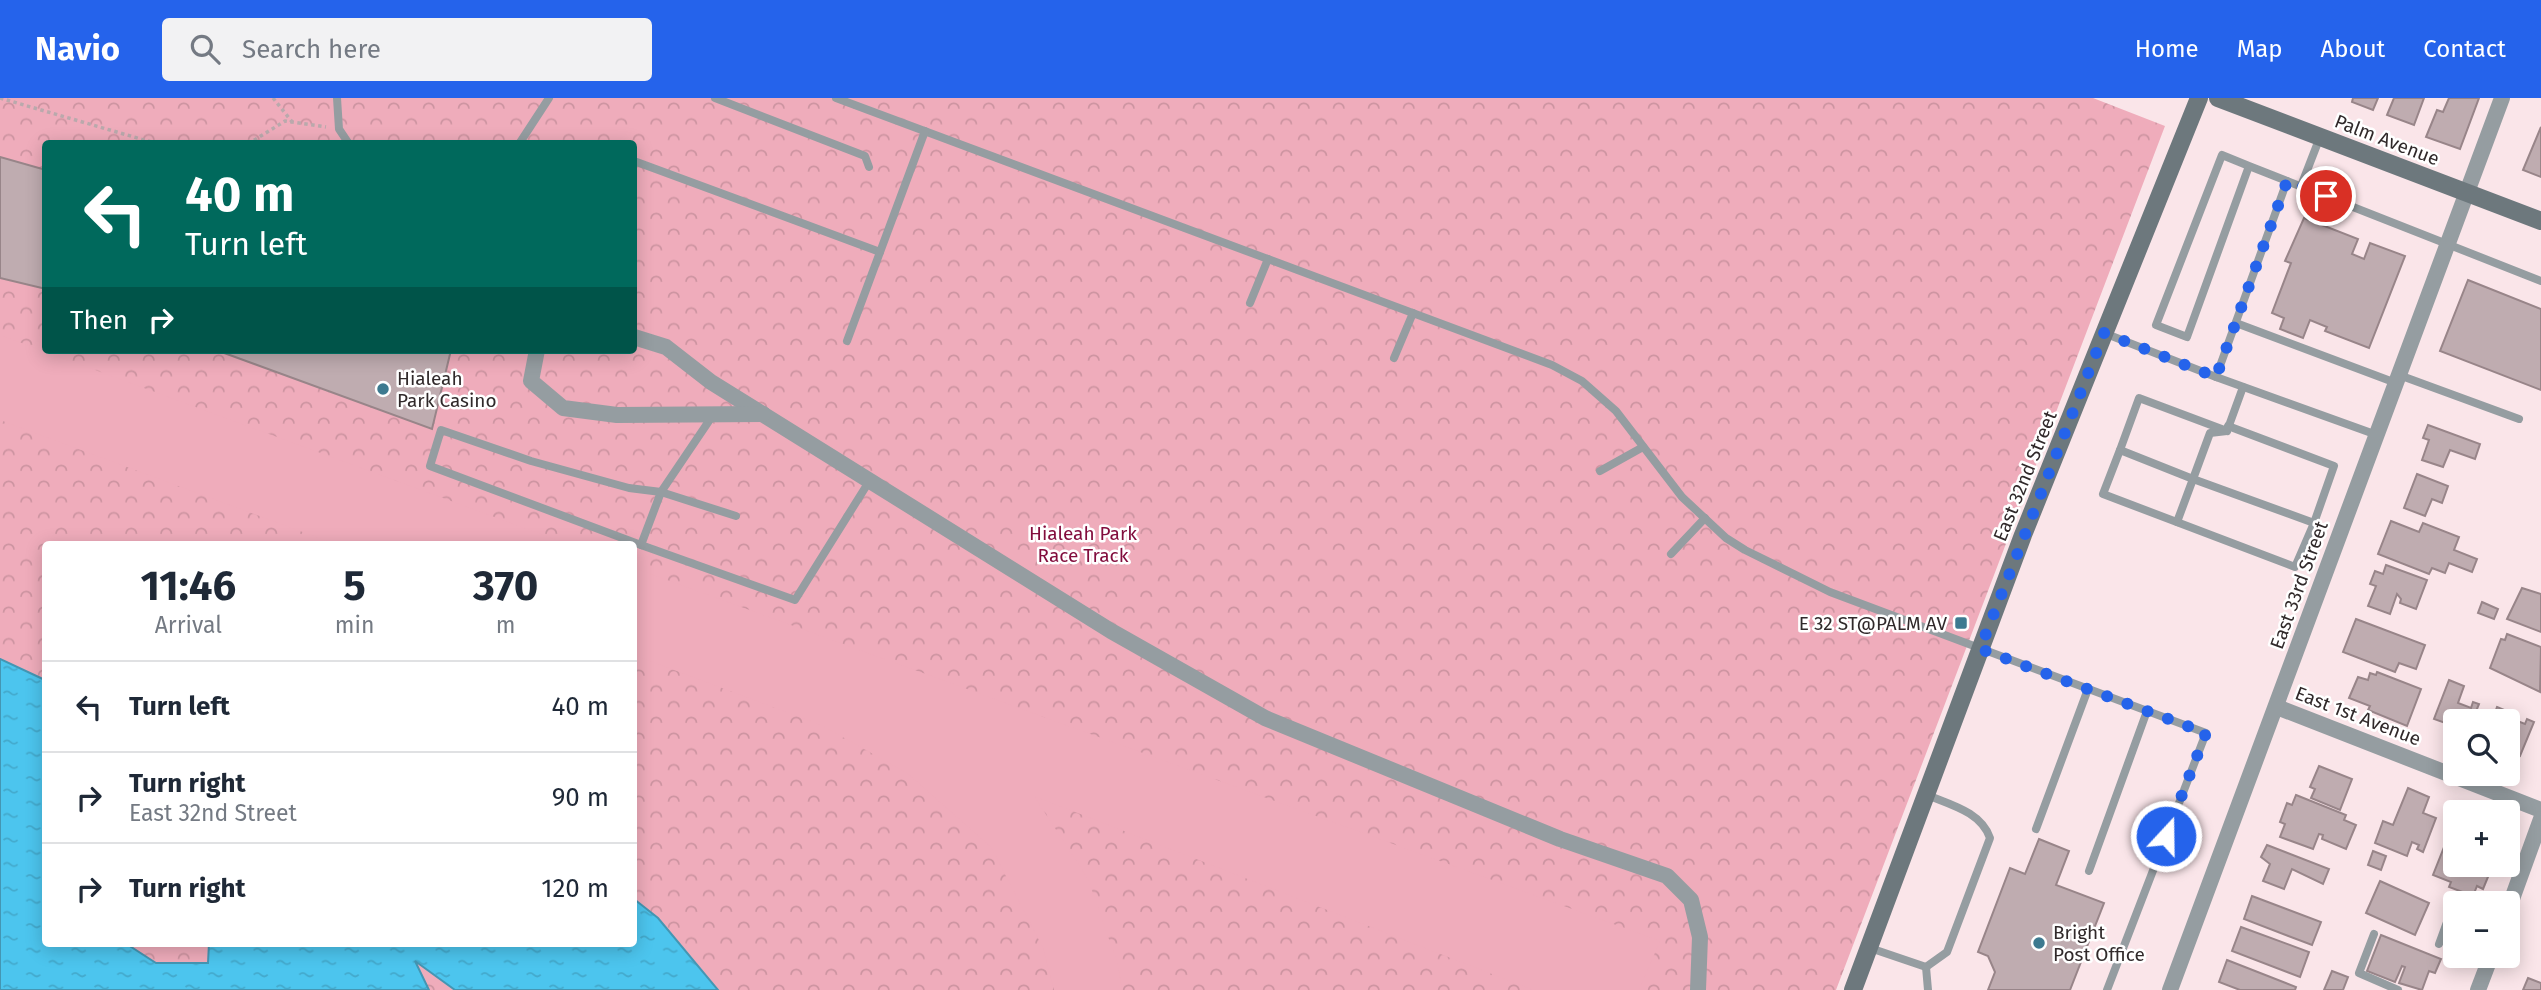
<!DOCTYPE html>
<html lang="en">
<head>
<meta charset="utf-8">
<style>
  :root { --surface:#fff; --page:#f2f2f3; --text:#1f2937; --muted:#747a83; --line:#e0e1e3; --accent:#2563eb }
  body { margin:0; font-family:"Fira Sans",sans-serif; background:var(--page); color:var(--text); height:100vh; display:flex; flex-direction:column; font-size:26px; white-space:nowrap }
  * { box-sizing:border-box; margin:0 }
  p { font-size:23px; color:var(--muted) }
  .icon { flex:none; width:38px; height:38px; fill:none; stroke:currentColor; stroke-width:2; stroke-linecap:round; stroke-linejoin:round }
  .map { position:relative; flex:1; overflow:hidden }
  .details { position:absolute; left:42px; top:443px; width:595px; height:406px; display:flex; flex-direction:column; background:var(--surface); border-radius:7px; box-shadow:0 4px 18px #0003 }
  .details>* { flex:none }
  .banner { position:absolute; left:42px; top:42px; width:595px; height:214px; border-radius:7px; box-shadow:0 4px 18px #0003; background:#00695c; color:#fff; overflow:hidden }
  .controls { position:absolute; left:2443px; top:611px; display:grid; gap:14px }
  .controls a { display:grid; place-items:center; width:77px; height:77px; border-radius:7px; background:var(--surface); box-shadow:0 4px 18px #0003; font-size:35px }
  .pin { position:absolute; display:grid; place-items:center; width:60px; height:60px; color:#fff; margin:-30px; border:4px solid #fff; border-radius:50%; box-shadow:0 2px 7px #0007 }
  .me { position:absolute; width:77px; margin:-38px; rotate:21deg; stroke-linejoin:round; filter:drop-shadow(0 0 5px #0008) }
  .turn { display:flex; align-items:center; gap:24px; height:147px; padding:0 28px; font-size:32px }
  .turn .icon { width:91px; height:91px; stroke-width:2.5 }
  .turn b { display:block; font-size:49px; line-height:60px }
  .then { display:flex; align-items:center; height:66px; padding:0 28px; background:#0003; gap:14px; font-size:26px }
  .eta { display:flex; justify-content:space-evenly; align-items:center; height:119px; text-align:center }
  .eta b { font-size:42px; font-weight:700; line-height:49px }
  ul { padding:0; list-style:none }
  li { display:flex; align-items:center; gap:21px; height:91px; padding:0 28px; border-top:2px solid var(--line) }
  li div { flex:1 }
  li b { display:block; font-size:26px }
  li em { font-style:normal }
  header { display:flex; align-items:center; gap:42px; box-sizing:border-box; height:98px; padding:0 35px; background:var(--accent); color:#fff }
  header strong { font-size:33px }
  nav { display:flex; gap:38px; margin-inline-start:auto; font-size:24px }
  .search { width:490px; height:63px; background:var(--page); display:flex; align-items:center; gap:18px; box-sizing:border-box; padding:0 24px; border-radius:7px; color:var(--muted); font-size:26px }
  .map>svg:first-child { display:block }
</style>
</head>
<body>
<header>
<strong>Navio</strong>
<div class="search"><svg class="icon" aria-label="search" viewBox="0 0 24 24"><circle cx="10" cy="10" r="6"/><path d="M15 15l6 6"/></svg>Search here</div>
<nav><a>Home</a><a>Map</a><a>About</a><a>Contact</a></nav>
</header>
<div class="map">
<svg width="2541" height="892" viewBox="0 0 2541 892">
  <defs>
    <pattern id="forest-crowns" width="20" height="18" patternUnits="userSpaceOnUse" patternTransform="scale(1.75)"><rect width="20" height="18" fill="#efacbb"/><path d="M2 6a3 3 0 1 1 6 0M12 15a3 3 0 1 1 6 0" fill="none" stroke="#cd94a1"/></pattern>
    <pattern id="water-ripples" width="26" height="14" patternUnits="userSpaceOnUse" patternTransform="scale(1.75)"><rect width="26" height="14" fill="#4cc5ee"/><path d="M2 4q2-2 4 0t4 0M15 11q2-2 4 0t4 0" fill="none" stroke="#43a9cc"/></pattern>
  </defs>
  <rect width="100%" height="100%" fill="#fae5e9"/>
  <path fill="url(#forest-crowns)" fill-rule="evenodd" d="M0,0H2093L2165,28L1836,892H0ZM46,46H634V252H46ZM46,446H634V845H46Z"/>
  <g fill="#efacbb">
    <polygon points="0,237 568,446 335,446 0,322"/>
    <polygon points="634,470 1660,843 1639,892 1533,892 1034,698 1088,781 1118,867 1122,892 1054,892 1043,850 991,749 907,675 821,627 634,557"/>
  </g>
  <polygon fill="url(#water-ripples)" stroke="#4496b3" stroke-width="2" points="0,561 45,582 46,845 125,845 156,865 208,865 209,845 634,845 634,801 658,820 718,892 455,892 415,863 429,892 0,892"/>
  <g fill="#bfacb0" stroke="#988589" stroke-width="2">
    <polygon points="2353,0 2378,0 2373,12 2352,4"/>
    <polygon points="2394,0 2424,0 2414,27 2387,17"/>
    <polygon points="2449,0 2479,0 2460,51 2426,39 2437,12 2443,14"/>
    <polygon points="2541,29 2541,79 2523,72"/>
    <polygon points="0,59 46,72 46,191 0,180"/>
    <polygon points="2304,120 2358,141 2352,156 2364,161 2370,145 2405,158 2369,250 2325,233 2327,229 2310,222 2303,240 2280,231 2284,220 2272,215 2291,165 2285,163"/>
    <polygon points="2468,182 2541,211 2541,292 2440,253"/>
    <polygon points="216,252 451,252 432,331"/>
    <polygon points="2428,327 2480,346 2475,361 2450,352 2443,369 2422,362 2429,342 2423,340"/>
    <polygon points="2417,376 2448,388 2442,405 2432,401 2425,418 2404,410"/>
    <polygon points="2391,423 2419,434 2423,425 2459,439 2454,452 2477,461 2472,474 2449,465 2445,475 2432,470 2429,476 2378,456"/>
    <polygon points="2386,467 2427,482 2416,511 2400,505 2401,501 2397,496 2390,516 2368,508 2376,488 2370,486 2375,473 2383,476"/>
    <polygon points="2522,490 2541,496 2541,534 2507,521"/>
    <polygon points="2482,504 2498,511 2494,521 2478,515"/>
    <polygon points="2356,521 2425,547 2416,571 2399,565 2395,574 2343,554"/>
    <polygon points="2507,536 2541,549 2540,594 2490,570 2501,541 2505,542"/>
    <polygon points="2377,574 2421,591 2407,628 2368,612 2370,608 2349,600 2358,579 2368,582 2370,575 2376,577"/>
    <polygon points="2449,582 2464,588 2458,605 2471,610 2473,604 2479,606 2472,623 2455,623 2455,637 2451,635 2454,628 2434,621"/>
    <polygon points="2497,609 2509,614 2507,619 2525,626 2527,621 2534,624 2520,658 2508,653 2508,623 2492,623"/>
    <polygon points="2319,668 2352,681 2340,712 2311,700 2315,691 2310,689"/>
    <polygon points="2408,690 2429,699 2423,715 2436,720 2423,754 2417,751 2419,747 2412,744 2407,758 2375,745 2383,723 2393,727"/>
    <polygon points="2296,697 2346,717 2344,722 2356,727 2346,751 2322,741 2323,737 2319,736 2313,751 2280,739 2285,726 2280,724 2287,705 2292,707"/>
    <polygon points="2452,729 2455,731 2455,766 2482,766 2481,770 2490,774 2483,791 2477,788 2473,798 2449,789 2451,784 2433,777"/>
    <polygon points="2039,741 2069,753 2056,787 2104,805 2070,892 1988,892 1995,874 1988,858 1978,854 2010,770 2025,776"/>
    <polygon points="2267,747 2329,771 2323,786 2292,771 2284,791 2263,783 2270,766 2261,759"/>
    <polygon points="2373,753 2386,758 2381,772 2368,767"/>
    <polygon points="2380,783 2429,805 2415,837 2366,815"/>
    <polygon points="2252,798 2321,824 2312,847 2244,821"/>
    <polygon points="2241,829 2309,854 2300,879 2232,853"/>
    <polygon points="2381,837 2441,861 2435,875 2429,873 2422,892 2399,885 2405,869 2402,868 2395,884 2367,873"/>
    <polygon points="2227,862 2296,889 2295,892 2240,892 2219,884"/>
    <polygon points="2332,873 2348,879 2343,892 2324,892"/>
    <polygon points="2528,880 2541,885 2541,892 2523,892"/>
  </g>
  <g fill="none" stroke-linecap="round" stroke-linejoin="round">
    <g stroke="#baa9ac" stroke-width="3.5" stroke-dasharray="3.5 3.5" stroke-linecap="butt">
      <polyline points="0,0 158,46"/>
      <polyline points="273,0 293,25"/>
      <polyline points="248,46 285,23 326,29"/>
    </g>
    <g stroke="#959da1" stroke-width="8">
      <polyline points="337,0 339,31 349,46"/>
      <polyline points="715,0 865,58 869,69"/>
      <polyline points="836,0 1552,267 1582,283 1616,313 1682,399 1726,440 1745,452 1830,494 2206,635 2107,892"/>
      <polyline points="519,46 549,0"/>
      <polyline points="634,63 880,154"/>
      <polyline points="2249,68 2222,57 2156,227 2187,239 2249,68 2287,83"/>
      <polyline points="2301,88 2320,39"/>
      <polyline points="1250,205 1268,161"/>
      <polyline points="2236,225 2396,285"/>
      <polyline points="2104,235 2216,279"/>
      <polyline points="847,243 925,33"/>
      <polyline points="1394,260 1413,215"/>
      <polyline points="2399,277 2519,321"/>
      <polyline points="713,317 661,394 641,447 795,502 870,382"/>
      <polyline points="2227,333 2210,335 2193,381 2314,425 2334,368 2228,328"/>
      <polyline points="2377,337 2216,279 2287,83 2541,183"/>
      <polyline points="2120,352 2103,396 2295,469 2314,425"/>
      <polyline points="1600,373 1643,349"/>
      <polyline points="2177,424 2193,381 2120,352 2139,300 2227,333 2243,289"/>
      <polyline points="641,447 430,368 441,332 531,363 629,390 661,394 736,418"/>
      <polyline points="1671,456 1705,420"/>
      <polyline points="2036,731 2088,591"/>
      <polyline points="2089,773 2147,613"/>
      <polyline points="2374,836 2359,875 2398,892"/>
      <polyline points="2439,846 2447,824 2455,828"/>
      <polyline points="1870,850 1926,869"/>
      <path d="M1926,869L1947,854L1990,740C1981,714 1951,707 1927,697"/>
      <polyline points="1926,869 1928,892"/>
    </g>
    <g stroke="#959da1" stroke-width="16">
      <polyline points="634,239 666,249 711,284 1111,533 1265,620 1560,741 1667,778 1691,802 1700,839 1698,892"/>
      <polyline points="537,252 531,283 563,310 617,317 763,316"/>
      <polyline points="2277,609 2541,712"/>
      <polyline points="2508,812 2541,721"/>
      <polyline points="2170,892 2502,0"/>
      <polyline points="2478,892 2491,858"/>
    </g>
    <g stroke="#6d787d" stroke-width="18">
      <polyline points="2218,0 2541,123"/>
      <polyline points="1853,892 2023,437 2199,0"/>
    </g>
  </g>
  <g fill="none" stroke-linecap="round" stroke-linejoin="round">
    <polyline stroke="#2563eb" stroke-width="12" stroke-dasharray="0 21.6" points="2166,738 2206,635 1980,551 2104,235 2216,279 2287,83 2326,98"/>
  </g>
  <g fill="#3d7a90" stroke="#fff" stroke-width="2.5">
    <circle cx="383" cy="291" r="7"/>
    <rect x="1954" y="518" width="14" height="14" rx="3.5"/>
    <circle cx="2039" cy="845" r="7"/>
  </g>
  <g text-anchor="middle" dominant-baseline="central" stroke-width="5" stroke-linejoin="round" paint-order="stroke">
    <g font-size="19" fill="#30292a" stroke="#fff">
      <text transform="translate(2387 42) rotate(21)">Palm Avenue</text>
      <text transform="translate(2025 378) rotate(-68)">East 32nd Street</text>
      <text transform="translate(2299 487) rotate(-70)">East 33rd Street</text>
      <text transform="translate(2358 618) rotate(21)">East 1st Avenue</text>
    </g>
    <g font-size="19" fill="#30292a" stroke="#fff" text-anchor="start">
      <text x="397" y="280">Hialeah<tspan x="397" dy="22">Park Casino</tspan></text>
      <text x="1947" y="525" text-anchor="end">E 32 ST@PALM AV</text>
      <text x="2053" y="834">Bright<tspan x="2053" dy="22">Post Office</tspan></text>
    </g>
    <g font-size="19" fill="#820d3d" stroke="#fff">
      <text x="1083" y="435">Hialeah Park<tspan x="1083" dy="22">Race Track</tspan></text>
    </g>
  </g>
</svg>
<div class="controls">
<a><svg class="icon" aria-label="search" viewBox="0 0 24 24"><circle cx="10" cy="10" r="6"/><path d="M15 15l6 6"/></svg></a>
<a>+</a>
<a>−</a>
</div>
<div class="pin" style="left:2326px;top:98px;background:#d93025"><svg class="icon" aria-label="arrive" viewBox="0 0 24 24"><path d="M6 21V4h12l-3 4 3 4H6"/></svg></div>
<svg class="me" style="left:2166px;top:738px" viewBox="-20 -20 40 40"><circle r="17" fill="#2563eb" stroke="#fff" stroke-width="3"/><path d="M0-11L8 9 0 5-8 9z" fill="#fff"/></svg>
<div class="banner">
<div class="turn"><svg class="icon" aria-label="left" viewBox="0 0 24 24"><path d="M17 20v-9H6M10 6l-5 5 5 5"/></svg><div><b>40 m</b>Turn left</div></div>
<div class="then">Then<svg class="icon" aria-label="right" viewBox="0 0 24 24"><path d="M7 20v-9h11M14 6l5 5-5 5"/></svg></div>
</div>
<section class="details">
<div class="eta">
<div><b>11:46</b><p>Arrival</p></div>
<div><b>5</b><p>min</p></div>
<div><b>370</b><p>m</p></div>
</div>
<ul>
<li><svg class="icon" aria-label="left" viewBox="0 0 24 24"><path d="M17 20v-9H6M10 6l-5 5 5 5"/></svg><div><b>Turn left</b></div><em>40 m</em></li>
<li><svg class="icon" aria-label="right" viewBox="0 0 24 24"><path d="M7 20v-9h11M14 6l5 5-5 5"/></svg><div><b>Turn right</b><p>East 32nd Street</p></div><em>90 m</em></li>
<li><svg class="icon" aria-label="right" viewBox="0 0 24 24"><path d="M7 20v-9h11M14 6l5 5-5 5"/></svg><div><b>Turn right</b></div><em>120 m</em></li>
</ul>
</section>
</div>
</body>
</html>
